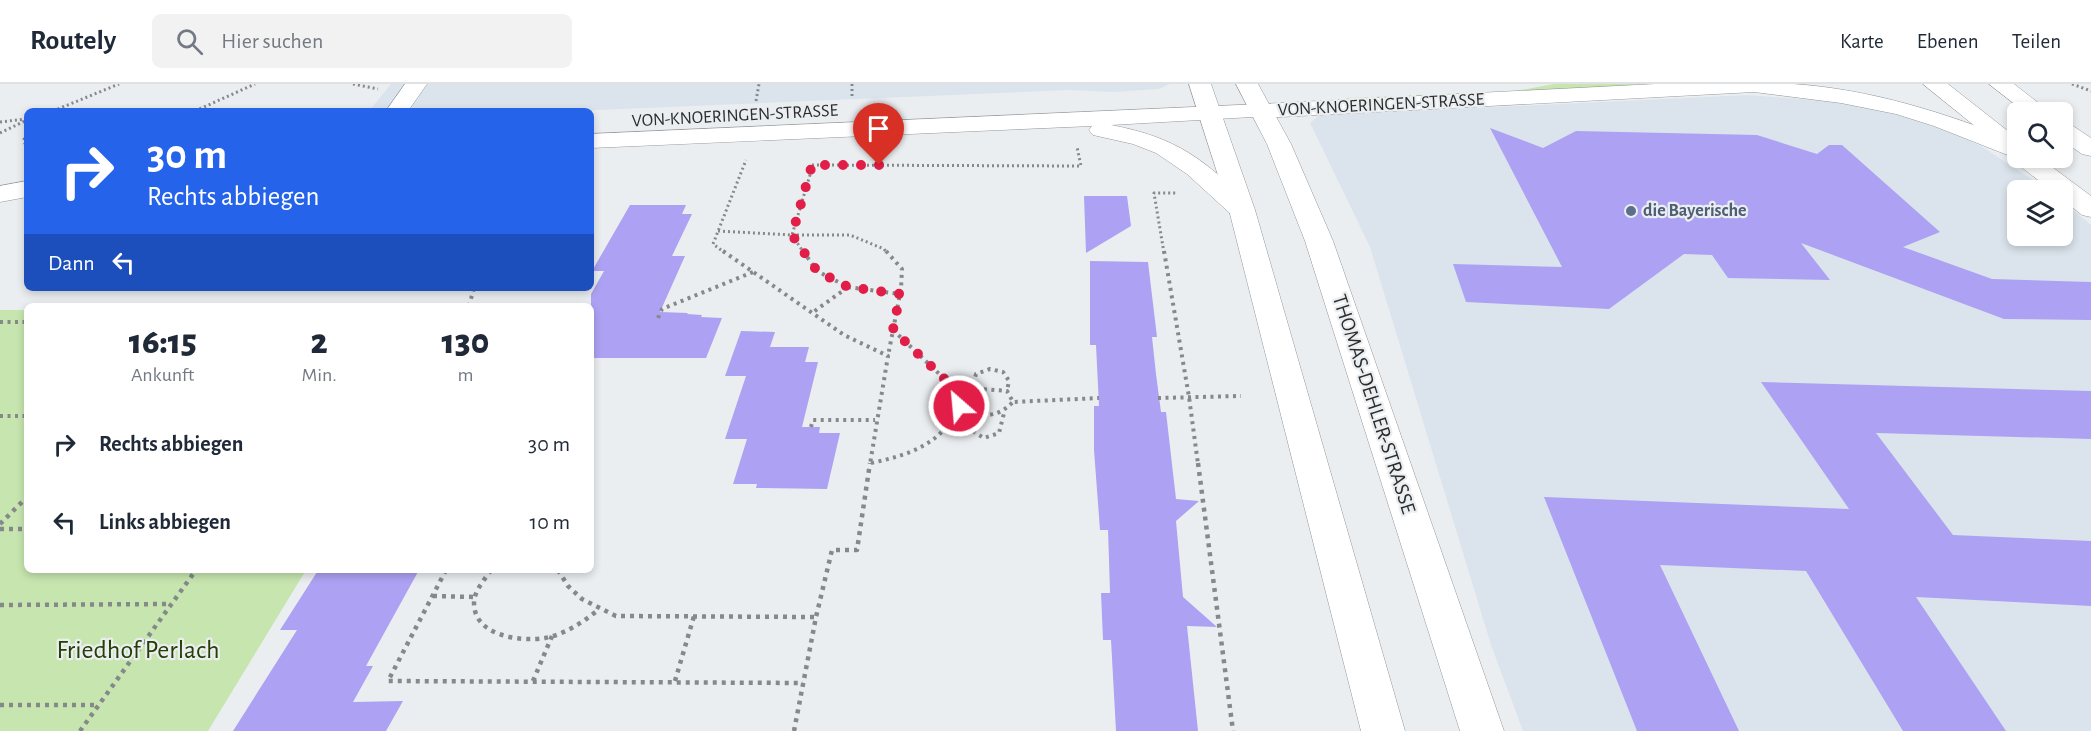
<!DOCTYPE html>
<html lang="de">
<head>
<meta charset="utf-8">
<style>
  :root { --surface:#fff; --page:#f2f2f3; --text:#1f2937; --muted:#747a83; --line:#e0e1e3 }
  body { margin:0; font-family:"Alegreya Sans",sans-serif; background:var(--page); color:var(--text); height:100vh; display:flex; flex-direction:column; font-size:22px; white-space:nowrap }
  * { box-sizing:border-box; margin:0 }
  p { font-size:20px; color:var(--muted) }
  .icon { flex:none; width:33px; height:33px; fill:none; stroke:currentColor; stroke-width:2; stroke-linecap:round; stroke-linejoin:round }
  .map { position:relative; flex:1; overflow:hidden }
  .side { position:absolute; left:24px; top:219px; width:570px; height:270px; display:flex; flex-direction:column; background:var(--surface); border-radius:9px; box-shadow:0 3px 9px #0003 }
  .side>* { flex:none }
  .banner { position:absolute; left:24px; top:24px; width:570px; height:183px; border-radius:9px; box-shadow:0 3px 9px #0003; background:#2563eb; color:#fff; overflow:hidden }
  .fabs { position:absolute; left:2007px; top:18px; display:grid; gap:12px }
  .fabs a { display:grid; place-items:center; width:66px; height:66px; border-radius:9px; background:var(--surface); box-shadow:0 3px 9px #0003; font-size:30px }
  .pin { position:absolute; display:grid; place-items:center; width:51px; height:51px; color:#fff; margin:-62px -26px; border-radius:50% 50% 50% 0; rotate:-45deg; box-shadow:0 0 6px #0007 }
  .pin .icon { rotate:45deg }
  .me { position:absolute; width:66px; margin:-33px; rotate:333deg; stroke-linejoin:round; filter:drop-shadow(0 0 4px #0008) }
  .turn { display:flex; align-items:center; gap:21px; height:126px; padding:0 24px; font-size:27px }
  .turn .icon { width:78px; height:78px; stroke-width:2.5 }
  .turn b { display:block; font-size:42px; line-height:51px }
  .then { display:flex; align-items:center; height:57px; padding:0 24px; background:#0003; gap:12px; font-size:22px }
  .eta { display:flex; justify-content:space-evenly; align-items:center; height:102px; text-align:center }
  .eta b { font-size:36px; font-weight:800; line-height:42px }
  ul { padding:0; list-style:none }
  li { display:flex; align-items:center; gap:18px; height:78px; padding:0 24px }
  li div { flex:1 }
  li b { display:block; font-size:22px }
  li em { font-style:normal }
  header { display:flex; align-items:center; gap:36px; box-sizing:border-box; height:84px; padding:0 30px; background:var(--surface); border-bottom:2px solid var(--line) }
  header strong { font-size:28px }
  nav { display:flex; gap:33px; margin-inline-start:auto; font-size:21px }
  .search { width:420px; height:54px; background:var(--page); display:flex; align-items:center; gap:15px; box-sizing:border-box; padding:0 21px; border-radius:9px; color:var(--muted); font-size:22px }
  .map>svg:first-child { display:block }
</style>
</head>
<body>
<header>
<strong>Routely</strong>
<div class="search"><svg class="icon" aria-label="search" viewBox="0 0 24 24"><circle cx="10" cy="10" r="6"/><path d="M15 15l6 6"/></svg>Hier suchen</div>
<nav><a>Karte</a><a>Ebenen</a><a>Teilen</a></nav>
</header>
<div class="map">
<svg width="2091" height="647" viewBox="0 0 2091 647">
  <rect width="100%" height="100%" fill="#ebeef1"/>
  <g fill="#dbe4ec">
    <polygon points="391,0 1170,0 1159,5 1114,8 1069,6 576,27 369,27"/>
    <polygon points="1747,11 1842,18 1907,33 1947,47 1981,62 2048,106 2018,106 2018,152 2062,152 2063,118 2091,141 2091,647 1523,647 1491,561 1370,163 1310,39 1318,32 1329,31"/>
  </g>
  <g fill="#c7e6af">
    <polygon points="1554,0 1635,0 1611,6 1348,18 1346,14 1515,7"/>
    <polygon points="0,226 27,226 27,486 306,486 208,647 0,647"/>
  </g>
  <g fill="#ada1f3">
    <polygon points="1490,44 1543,64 1576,47 1757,51 1817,70 1829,61 1842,61 1940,148 1903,163 1992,195 2091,198 2091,236 2004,235 1801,159 1830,196 1728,194 1712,171 1684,170 1609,225 1466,218 1453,180 1562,183"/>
    <polygon points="1084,112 1127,112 1131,142 1086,169"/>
    <polygon points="630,121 686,121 682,130 692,130 672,172 685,172 660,228 688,229 687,230 702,231 701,233 722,234 706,274 591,274 591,210 604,187 592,187"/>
    <polygon points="1090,177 1148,178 1157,253 1152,253 1156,290 1161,328 1166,328 1176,415 1199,417 1176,437 1183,513 1217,543 1187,542 1198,647 1116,647 1111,556 1103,556 1101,509 1110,509 1109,476 1108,446 1100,446 1094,366 1094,322 1099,322 1096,261 1090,261"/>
    <polygon points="741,247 775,248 770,263 809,263 805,278 818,278 802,343 820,343 819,349 840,349 827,405 756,404 757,400 733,400 747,355 725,355 746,292 725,292"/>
    <polygon points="1761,298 2091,307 2091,355 1876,349 1953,451 2091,457 2091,522 1916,513 2006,647 1903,647 1806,487 1660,481 1739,647 1637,647 1544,413 1849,425"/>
    <polygon points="335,486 419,486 366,582 373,582 353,618 403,617 386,647 233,647 297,546 280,546 317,488 334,488"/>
  </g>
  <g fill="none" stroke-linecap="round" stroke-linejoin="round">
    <defs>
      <g id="minor">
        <polygon points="405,0 427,0 408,27 386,27"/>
        <path d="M1262,20L1270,22L1273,27L1270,32L1111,41C1179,54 1202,75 1251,120L1255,126L1251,132L1242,134L1233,132L1187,90L1156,69L1133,60L1093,51L1089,46L1092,42L591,64V50Z"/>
        <polygon points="27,97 27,113 0,118 0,102"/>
      </g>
      <path id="tertiary" d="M1656,0C1702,0 1748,0 1793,0C1870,5 1946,29 2018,58V71L2005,70L1934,42L1896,30L1841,19L1754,8L1262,34L1254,32L1251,27L1254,22L1262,20Z"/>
      <g id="secondary">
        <polygon points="1189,0 1211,0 1255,126 1405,647 1361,647 1229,126"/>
        <polygon points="1236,0 1258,0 1291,60 1333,157 1504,647 1460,647 1305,157 1267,60"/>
        <polygon points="1923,0 1948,0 2018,55 2018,74 2040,74 2091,112 2091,133 2082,131 2062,115 2062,106 2051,106 2016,79 2013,73"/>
        <polygon points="1989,0 2014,0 2050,28 2025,28"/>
        <polygon points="2062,38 2070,40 2091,54 2091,72 2082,70 2062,56"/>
      </g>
    </defs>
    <use href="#minor" stroke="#949799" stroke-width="1"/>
    <use href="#tertiary" stroke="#949799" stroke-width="1"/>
    <use href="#secondary" stroke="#949799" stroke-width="1"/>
    <g stroke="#86888a" stroke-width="3" stroke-dasharray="2 3" stroke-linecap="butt">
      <polyline points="353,0 378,5"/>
      <polyline points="852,0 852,13"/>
      <polyline points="2072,0 2091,7"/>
      <polyline points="756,17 759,0"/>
      <polyline points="53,27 119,0"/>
      <polyline points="195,27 255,0"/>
      <polyline points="0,38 26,35"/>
      <polyline points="0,49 27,36"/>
      <polyline points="27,50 23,57 27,62"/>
      <polyline points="812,81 1081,82 1077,63"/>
      <polyline points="718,147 792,151 813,81"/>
      <polyline points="792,151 850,151 884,165 887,169"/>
      <polyline points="792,151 804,169"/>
      <polyline points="725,169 713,160 746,76"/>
      <polyline points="1164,169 1154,109 1177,109"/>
    </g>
    <g stroke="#86888a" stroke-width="4" stroke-dasharray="3 4.5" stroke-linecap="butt">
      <polyline points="723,167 844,251 888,272 870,380"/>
      <polyline points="803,167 817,187 848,203 812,229"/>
      <polyline points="886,167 902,185 901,205 888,272"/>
      <polyline points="1164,167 1189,313 1198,380"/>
      <polyline points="848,203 900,210"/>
      <polyline points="469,222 474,204"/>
      <polyline points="658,234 662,225 753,188"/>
      <polyline points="0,238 27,238"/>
      <polyline points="893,246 954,304 958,312 982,305 1007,307 1013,318 1099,314"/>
      <polyline points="971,307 976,290 990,285 1003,288 1009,297 1007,307"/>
      <polyline points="1158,314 1241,312"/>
      <polyline points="969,327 969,345 984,354 999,349 1004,329"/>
      <polyline points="0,332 27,332"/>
      <polyline points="811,343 813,336 875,336"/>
      <path d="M871,379C909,371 943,360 959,322C980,333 995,336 1013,318"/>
    </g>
    <g stroke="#86888a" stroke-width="4.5" stroke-dasharray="4 5" stroke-linecap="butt">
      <polyline points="1198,379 1233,647"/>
      <polyline points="0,440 27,413"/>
      <polyline points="0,445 27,445"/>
      <polyline points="446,486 388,597 803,599"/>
      <path d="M491,486C485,495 474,507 474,519C474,552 520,558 545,554C565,550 582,539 598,526"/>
      <polyline points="558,486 568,502 582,515 616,532 816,533"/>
      <polyline points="433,512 476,513"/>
      <polyline points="0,521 171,520"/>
      <polyline points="533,597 552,552"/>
      <polyline points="675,597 694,532"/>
      <polyline points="0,621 98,621"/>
      <polyline points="80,647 196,486"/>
      <polyline points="794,647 816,533 832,466 857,466 870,379"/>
    </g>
    <use href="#minor" fill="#fff" fill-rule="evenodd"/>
    <use href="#tertiary" fill="#fff" fill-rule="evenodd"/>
    <use href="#secondary" fill="#fff" fill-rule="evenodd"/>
  </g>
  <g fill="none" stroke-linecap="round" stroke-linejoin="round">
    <polyline stroke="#e11d48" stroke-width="10" stroke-dasharray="0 18" points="879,81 812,81 792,151 817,187 848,203 900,210 893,246 954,304 958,312 959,322"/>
  </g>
  <circle fill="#5c6f8a" stroke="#ebeef1" stroke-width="2" cx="1631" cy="127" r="6"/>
  <g text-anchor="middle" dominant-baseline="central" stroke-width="4.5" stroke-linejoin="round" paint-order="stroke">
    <g font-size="18" fill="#2c2d2e" stroke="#ebeef1">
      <text transform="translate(1381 21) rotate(-3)">VON-KNOERINGEN-STRASSE</text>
      <text transform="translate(735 32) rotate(-3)">VON-KNOERINGEN-STRASSE</text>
    </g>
    <g font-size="18" font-weight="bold" fill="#4e5e75" stroke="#ebeef1" text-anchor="start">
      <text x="1643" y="127">die Bayerische</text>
    </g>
    <g font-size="21" fill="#2c2d2e" stroke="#ebeef1">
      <text transform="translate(1374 320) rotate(72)">THOMAS-DEHLER-STRASSE</text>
    </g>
    <g font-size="26" fill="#243e03" stroke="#ebeef1">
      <text x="138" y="566">Friedhof Perlach</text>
    </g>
  </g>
</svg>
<div class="fabs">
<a><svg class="icon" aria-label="search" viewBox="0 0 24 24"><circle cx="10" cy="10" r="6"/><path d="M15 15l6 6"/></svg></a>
<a><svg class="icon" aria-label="layers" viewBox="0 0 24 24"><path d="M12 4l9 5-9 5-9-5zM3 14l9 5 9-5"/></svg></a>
</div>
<div class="pin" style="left:879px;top:81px;background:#d93025"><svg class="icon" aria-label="arrive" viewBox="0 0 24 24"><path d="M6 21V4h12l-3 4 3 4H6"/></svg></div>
<svg class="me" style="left:959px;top:322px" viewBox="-20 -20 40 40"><circle r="17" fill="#e11d48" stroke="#fff" stroke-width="3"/><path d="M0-11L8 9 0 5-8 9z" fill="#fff"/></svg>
<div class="banner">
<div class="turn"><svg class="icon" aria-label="right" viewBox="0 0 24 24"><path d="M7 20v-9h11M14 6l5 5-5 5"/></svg><div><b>30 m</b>Rechts abbiegen</div></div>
<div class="then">Dann<svg class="icon" aria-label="left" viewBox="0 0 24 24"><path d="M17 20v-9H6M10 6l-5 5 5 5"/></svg></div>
</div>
<section class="side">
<div class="eta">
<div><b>16:15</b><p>Ankunft</p></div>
<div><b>2</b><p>Min.</p></div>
<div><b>130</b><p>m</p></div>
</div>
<ul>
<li><svg class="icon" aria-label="right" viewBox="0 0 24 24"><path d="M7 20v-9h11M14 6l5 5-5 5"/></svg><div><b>Rechts abbiegen</b></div><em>30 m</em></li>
<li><svg class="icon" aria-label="left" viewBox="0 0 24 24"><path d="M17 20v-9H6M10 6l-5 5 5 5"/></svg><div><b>Links abbiegen</b></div><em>10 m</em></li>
</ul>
</section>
</div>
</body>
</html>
